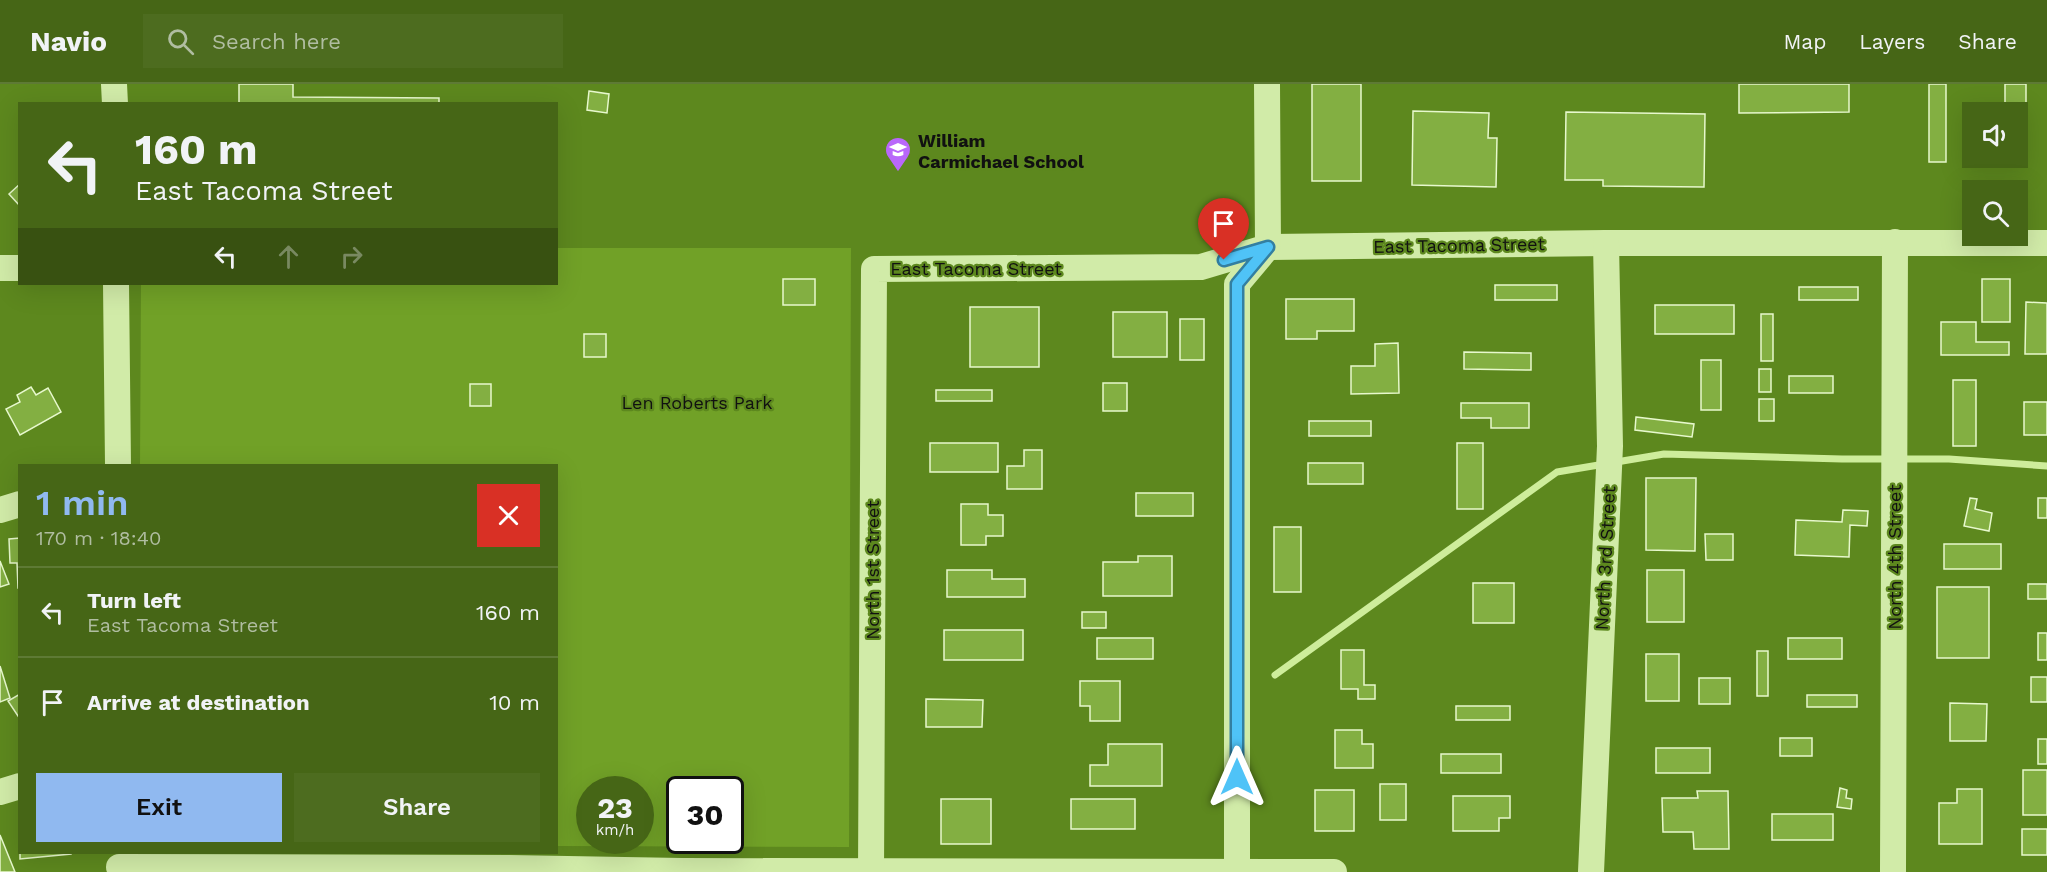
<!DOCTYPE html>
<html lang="en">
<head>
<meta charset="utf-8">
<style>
  :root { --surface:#466616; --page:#4d6c1f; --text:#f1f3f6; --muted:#b0bda1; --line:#5e7a35; --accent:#90b9f0 }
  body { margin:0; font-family:"Work Sans",sans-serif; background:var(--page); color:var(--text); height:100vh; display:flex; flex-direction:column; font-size:22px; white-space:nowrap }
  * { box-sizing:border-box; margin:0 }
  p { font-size:20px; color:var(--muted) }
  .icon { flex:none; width:33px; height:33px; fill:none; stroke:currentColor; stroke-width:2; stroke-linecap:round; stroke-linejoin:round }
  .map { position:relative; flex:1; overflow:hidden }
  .details { position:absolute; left:18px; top:380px; width:540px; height:390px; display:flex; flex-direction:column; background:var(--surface); border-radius:0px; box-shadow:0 6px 24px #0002 }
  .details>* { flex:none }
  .hud { position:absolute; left:18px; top:18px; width:540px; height:183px; border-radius:0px; box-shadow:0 6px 24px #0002; background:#466616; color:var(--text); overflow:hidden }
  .fabs { position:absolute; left:1962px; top:18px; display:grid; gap:12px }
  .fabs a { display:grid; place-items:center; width:66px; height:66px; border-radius:0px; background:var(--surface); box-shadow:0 6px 24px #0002; font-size:30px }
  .speed { position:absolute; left:576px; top:692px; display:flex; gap:12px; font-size:30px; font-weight:700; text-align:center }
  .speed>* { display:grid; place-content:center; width:78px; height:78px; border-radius:50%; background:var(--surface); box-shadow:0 6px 24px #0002; line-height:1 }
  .speed small { font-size:15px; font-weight:400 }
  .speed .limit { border:3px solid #111; border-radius:9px; background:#fff; color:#111 }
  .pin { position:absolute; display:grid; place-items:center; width:51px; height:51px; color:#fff; margin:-62px -26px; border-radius:50% 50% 50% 0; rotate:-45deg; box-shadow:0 0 6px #0007 }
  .pin .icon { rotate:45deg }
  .me { position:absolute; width:66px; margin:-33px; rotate:0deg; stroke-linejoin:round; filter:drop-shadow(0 0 4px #0008) }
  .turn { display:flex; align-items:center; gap:21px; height:126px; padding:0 18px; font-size:27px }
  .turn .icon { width:78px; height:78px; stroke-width:2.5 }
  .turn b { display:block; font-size:42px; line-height:51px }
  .lanes { display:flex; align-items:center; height:57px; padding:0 18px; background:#0003; justify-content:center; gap:30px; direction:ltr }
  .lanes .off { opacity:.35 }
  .round { display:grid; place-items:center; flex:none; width:63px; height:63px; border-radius:0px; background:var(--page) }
  .overview { display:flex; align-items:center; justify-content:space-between; height:102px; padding:0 18px }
  h1 { font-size:36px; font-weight:600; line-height:45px; color:var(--accent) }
  .action { display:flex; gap:12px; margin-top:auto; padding:12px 18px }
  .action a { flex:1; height:69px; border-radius:0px; background:var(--accent); color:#111; font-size:24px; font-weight:600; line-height:69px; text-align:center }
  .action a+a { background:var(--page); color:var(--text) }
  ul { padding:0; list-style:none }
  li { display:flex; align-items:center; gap:18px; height:90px; padding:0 18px; border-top:2px solid var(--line) }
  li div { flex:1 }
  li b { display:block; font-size:22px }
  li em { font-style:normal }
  header { display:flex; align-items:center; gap:36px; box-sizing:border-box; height:84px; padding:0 30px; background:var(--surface); border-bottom:2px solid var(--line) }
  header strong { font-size:28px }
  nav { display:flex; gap:33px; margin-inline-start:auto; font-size:21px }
  .search { width:420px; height:54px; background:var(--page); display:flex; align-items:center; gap:15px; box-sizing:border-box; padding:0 21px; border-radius:0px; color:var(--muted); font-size:22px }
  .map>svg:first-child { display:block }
</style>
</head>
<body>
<header>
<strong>Navio</strong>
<div class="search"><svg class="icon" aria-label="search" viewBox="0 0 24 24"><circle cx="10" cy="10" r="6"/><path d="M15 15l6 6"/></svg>Search here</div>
<nav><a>Map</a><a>Layers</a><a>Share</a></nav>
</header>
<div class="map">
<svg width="2047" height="788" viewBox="0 0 2047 788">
  <rect width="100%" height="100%" fill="#5d881e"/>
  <path fill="#71a127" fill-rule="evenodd" d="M557,164H851L849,763L557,762L556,381H140L141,200H556ZM590,705H640V756H590ZM680,705H730V756H680Z"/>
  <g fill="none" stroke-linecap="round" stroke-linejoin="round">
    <polyline stroke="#ceed9b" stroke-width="7" points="1275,591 1557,388 1664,370 1842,375 1949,375 2047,382"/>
  </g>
  <g fill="#83af42" stroke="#e7f8cd" stroke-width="1.5">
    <polygon points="239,0 293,0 293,13 439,14 439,20 239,20"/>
    <rect x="1312" y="0" width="49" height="97"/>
    <polygon points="1739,0 1849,0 1849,28 1739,29"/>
    <rect x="1929" y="0" width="17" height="78"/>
    <polygon points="2005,0 2026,0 2026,65 2018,65 2018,28 2005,28"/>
    <polygon points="589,7 609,10 607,29 587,26"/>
    <polygon points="1413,27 1489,29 1488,54 1497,54 1496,103 1412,101"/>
    <polygon points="1566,28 1705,30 1704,103 1603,102 1603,96 1565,96"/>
    <polygon points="20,100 20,122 9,110"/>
    <rect x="783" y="195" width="32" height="26"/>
    <rect x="1982" y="195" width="28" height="43"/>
    <rect x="1495" y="201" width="62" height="15"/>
    <rect x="1799" y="203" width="59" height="13"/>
    <polygon points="1286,215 1354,215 1354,247 1317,247 1317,255 1286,255"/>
    <polygon points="2026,218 2047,219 2047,270 2025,270"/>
    <rect x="1655" y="221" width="79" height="29"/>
    <rect x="970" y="223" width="69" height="60"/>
    <rect x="1113" y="228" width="54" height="45"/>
    <rect x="1761" y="230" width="12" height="47"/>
    <rect x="1180" y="235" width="24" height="41"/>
    <polygon points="1941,238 1976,238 1976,258 2009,258 2009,271 1941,271"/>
    <rect x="584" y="250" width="22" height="23"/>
    <polygon points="1398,259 1399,309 1351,310 1351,282 1375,282 1375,260"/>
    <polygon points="1464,268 1531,269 1531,286 1464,285"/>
    <rect x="1701" y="276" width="20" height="50"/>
    <rect x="1759" y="285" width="12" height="23"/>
    <rect x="1789" y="292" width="44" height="17"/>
    <rect x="1953" y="296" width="23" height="66"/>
    <rect x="1103" y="299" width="24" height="28"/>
    <rect x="470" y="300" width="21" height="22"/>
    <polygon points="31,303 36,311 48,304 61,328 20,351 6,325 20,318 17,311"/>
    <rect x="936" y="306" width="56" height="11"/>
    <rect x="1759" y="315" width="15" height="22"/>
    <rect x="2024" y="318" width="23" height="33"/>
    <polygon points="1461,319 1529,319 1529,344 1491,344 1491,334 1461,334"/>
    <polygon points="1636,333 1694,340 1692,353 1635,346"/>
    <rect x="1309" y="337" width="62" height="15"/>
    <rect x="930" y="359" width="68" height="29"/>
    <rect x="1457" y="359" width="26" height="66"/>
    <polygon points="1024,366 1042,366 1042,405 1007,405 1007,382 1024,382"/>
    <rect x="1308" y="379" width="55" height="21"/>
    <polygon points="1646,394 1696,394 1695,467 1646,466"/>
    <rect x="1136" y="409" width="57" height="23"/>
    <polygon points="1970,414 1977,415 1975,425 1992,429 1989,447 1964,442"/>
    <rect x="2038" y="414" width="9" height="20"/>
    <polygon points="961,420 988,420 988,431 1003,431 1003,452 986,452 986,461 961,461"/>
    <polygon points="1843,426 1868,427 1867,442 1850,441 1849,473 1795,471 1796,436 1842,438"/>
    <rect x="1274" y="443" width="27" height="65"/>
    <polygon points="1705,450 1733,450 1733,476 1706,476"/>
    <polygon points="20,454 20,504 18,504 17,479 10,479 9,455"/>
    <rect x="1944" y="460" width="57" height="25"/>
    <polygon points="1138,472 1172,472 1172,512 1103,512 1103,478 1138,478"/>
    <polygon points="0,477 9,500 0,503"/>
    <polygon points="947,486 992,486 992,495 1025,495 1025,513 947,513"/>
    <rect x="1647" y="486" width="37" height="52"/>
    <rect x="1473" y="499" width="41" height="40"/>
    <rect x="2028" y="500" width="19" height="15"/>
    <rect x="1937" y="503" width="52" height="71"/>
    <rect x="1082" y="528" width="24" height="16"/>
    <rect x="944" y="546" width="79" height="30"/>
    <rect x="2038" y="549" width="9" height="27"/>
    <rect x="1097" y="554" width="56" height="21"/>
    <rect x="1788" y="554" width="54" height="21"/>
    <polygon points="1341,566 1364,566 1364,601 1375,601 1375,615 1358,615 1358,605 1341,605"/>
    <rect x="1757" y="567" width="11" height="45"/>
    <rect x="1646" y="570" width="33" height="47"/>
    <polygon points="0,582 10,614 0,618"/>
    <rect x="2031" y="593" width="16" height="25"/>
    <rect x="1699" y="594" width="31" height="26"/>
    <polygon points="1080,597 1120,597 1120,637 1090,637 1090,622 1080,622"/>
    <polygon points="20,610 20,635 8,617"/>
    <rect x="1807" y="611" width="50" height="12"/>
    <polygon points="926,615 983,616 982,643 926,643"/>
    <polygon points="1950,619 1987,620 1986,657 1950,657"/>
    <rect x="1456" y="622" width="54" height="14"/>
    <polygon points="1335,646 1362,646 1362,660 1373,660 1373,684 1335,684"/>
    <rect x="1780" y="654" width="32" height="18"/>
    <rect x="2038" y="655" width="9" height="25"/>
    <polygon points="1108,660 1162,660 1162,702 1090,702 1090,681 1108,681"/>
    <rect x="1656" y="664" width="54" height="25"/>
    <rect x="1441" y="670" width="60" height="19"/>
    <rect x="2023" y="686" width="24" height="45"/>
    <rect x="1380" y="700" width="26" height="36"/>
    <polygon points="1840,704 1847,706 1846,714 1852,715 1851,725 1837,723"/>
    <polygon points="1957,705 1982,705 1982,760 1939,760 1939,719 1957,719"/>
    <rect x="1315" y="706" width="39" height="41"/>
    <polygon points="1697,707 1728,707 1729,765 1694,765 1693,748 1663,748 1662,714 1698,714"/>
    <polygon points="1453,712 1510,712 1510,734 1499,734 1499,747 1453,747"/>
    <rect x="941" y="715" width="50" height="45"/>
    <rect x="1071" y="715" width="64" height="30"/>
    <rect x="1772" y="730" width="61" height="26"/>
    <rect x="2022" y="745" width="25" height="26"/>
    <polygon points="0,751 15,788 0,788"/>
    <polygon points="20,768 71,768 71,770 20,775"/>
  </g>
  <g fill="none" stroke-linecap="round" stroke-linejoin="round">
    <g stroke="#d1eba8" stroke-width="26">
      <polyline points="114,0 115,20"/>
      <polyline points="0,184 20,184"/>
      <polyline points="116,200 118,381"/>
      <polyline points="0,426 20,420"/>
      <polyline points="0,708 20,702"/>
      <polyline points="119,783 510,784 682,787 1334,788"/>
      <polyline points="871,788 874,185 1201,183 1268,163 1606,159 2047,159"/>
      <polyline points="1237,788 1237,200 1268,163 1267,0"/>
      <polyline points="1591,788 1610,362 1606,159"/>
      <polyline points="1893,788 1895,158"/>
    </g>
  </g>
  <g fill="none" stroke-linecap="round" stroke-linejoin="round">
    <defs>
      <polyline id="route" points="1224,176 1268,163 1237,200 1237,693"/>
    </defs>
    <use href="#route" stroke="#337fa1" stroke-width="15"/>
    <use href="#route" stroke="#4fc3f7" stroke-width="10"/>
  </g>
  <defs>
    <symbol id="school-pin" viewBox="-11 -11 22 30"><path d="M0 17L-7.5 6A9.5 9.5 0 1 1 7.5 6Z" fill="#b967fa" stroke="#5d881e"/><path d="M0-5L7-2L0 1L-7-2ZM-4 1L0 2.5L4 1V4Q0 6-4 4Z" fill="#fff"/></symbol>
  </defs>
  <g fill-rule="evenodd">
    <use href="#school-pin" x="883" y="51" width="30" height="40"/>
  </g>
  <g text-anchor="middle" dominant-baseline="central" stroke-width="4.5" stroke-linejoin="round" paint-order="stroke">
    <g font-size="18" font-weight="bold" fill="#111" stroke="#5d881e" text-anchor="start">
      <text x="918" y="56">William<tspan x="918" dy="21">Carmichael School</tspan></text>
    </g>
    <g font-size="18" fill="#111" stroke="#5d881e">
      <text transform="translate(1459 161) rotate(-1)">East Tacoma Street</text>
      <text x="976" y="184">East Tacoma Street</text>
      <text transform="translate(1894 473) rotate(-90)">North 4th Street</text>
      <text transform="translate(1605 474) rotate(-87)">North 3rd Street</text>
      <text transform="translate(872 486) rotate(-90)">North 1st Street</text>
    </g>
    <g font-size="18" fill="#111" stroke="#5d881e">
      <text x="697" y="318">Len Roberts Park</text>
    </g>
  </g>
</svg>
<div class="fabs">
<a><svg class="icon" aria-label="sound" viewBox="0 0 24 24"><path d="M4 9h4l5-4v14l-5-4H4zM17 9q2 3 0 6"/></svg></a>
<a><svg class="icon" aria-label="search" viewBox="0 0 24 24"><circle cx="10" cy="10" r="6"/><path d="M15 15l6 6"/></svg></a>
</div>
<div class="speed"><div>23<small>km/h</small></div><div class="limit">30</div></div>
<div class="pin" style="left:1224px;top:176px;background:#d93025"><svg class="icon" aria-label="arrive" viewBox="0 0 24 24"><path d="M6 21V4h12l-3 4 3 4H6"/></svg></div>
<svg class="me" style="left:1237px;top:693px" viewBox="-20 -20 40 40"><path d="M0-17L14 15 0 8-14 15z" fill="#4fc3f7" stroke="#fff" stroke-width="4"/></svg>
<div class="hud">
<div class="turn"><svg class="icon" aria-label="left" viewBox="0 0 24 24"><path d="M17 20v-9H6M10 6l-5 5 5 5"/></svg><div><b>160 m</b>East Tacoma Street</div></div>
<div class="lanes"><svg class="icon" aria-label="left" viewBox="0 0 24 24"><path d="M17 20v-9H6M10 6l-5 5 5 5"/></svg><svg class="icon off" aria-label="ahead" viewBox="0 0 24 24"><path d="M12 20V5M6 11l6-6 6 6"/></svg><svg class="icon off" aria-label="right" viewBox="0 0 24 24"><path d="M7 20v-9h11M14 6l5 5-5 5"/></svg></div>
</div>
<section class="details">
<div class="overview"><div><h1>1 min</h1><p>170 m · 18:40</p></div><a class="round" style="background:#d93025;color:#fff"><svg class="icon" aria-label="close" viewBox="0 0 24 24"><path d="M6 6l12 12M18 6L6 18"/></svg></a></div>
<ul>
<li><svg class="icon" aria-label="left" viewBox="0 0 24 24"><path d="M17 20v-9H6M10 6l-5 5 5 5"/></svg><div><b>Turn left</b><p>East Tacoma Street</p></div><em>160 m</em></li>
<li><svg class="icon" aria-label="arrive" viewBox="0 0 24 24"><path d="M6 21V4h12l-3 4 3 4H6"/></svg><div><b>Arrive at destination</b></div><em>10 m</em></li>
</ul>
<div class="action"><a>Exit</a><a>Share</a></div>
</section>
</div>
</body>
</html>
